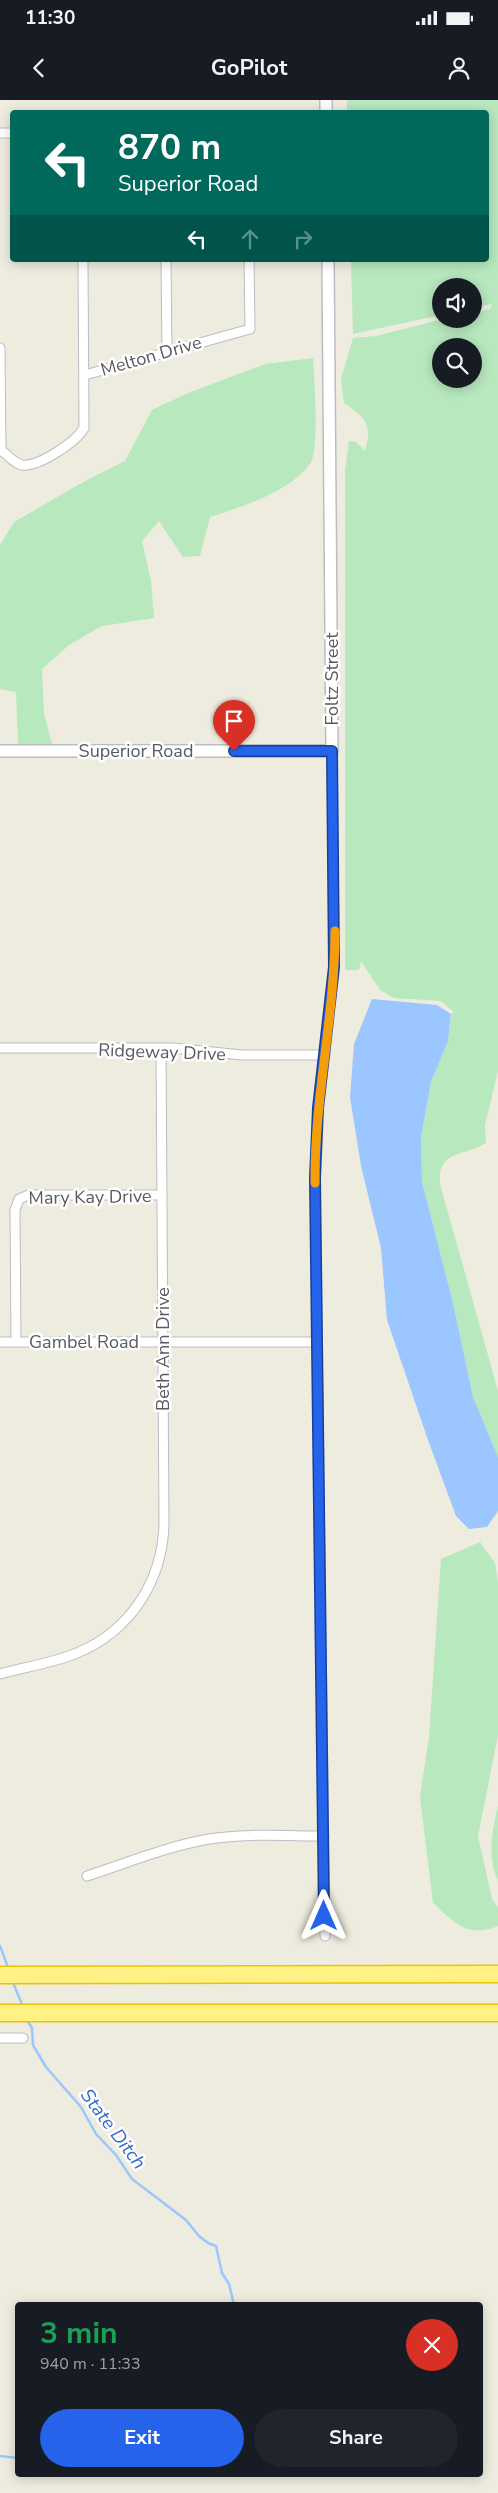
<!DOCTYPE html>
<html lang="en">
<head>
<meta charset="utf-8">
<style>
  :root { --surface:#171b24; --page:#20242c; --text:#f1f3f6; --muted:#9ea1a6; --accent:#2563eb }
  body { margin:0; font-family:"Nunito Sans",sans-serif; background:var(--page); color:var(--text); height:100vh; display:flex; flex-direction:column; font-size:19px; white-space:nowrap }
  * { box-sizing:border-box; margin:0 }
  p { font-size:16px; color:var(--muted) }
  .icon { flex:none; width:28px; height:28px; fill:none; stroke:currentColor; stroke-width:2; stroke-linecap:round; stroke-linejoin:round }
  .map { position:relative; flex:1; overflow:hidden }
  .panel { position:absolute; left:15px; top:2202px; width:468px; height:175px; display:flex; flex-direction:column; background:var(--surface); border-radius:5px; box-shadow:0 2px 12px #0003 }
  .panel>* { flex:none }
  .top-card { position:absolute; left:10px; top:10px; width:479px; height:152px; border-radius:5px; box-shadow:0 2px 12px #0003; background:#00695c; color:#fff; overflow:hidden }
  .controls { position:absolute; left:432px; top:178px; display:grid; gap:10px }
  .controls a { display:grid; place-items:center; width:50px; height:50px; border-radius:50%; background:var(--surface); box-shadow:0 2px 12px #0003; font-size:25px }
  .pin { position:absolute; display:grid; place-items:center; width:42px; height:42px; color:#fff; margin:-51px -21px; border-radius:50% 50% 50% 0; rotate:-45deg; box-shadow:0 0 5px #0007 }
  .pin .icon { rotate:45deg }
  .me { position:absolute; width:55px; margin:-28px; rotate:0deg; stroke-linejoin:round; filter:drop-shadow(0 0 4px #0008) }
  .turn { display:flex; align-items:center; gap:18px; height:105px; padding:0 25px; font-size:22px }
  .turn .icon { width:65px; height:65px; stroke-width:2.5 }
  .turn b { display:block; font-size:35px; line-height:42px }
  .lanes { display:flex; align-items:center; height:48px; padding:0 25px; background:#0003; justify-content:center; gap:25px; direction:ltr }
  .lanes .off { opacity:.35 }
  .round { display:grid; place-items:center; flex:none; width:52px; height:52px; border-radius:26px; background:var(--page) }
  .overview { display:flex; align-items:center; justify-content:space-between; height:85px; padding:0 25px }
  h1 { font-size:30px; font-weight:700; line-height:38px; color:#1e9e55 }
  .action { display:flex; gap:10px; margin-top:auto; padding:10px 25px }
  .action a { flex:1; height:58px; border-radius:30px; background:var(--accent); color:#fff; font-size:20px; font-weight:700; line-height:58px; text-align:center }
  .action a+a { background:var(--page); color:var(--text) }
  .status { display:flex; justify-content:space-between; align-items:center; height:35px; padding:0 25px; background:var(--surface); direction:ltr }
  .status svg { height:14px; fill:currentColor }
  header { display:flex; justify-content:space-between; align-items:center; height:65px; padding:0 25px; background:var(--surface); font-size:22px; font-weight:700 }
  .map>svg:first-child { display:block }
</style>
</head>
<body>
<div class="status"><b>11:30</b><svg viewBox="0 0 49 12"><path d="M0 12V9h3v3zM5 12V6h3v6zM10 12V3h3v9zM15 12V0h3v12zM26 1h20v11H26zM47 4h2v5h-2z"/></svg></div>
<header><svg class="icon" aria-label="back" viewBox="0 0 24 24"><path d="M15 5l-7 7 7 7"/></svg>GoPilot<svg class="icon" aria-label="person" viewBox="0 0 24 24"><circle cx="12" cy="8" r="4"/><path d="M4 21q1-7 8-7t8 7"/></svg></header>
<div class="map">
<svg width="498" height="2393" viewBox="0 0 498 2393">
  <rect width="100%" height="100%" fill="#edecde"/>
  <g fill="#b7e8be" fill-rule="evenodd">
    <path d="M347,0H498V971L485,1025L486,1043C462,1057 437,1050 440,1084L498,1291V1357L473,1297L453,1203L422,1082L421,1037L431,982L448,941L451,914L454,912L441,901L394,898L380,890L361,861L359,870H345V371L349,341L356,342L365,351C373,325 365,317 344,303L341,279L353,238L376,236L443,219H474V213L490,209L492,204L474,208V186H441V215L353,234L351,160H486V12H347ZM441,246H474V279H441Z"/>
    <path d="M313,258C314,278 320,349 310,364C290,392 241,407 210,417L200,456L183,457L159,421L142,441L151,481L154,518L102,526L69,545L42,569L44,613L52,644H18L16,592L0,589V445L14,422L87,380L125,361L152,310L188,293L265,264Z"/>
    <path d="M480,1442L495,1463L498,1484V1635L478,1736L492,1799L498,1807V1826C467,1838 455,1823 433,1803L420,1697L429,1637L441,1459Z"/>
    <path d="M498,1706V1781C487,1756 492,1731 498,1706Z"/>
  </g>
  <polygon fill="#9cc6ff" points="372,899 437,905 451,914 448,941 431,982 421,1037 422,1082 453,1203 473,1297 498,1357 498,1411 487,1427 469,1429 456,1416 428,1340 387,1220 381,1148 361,1066 350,997 354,944"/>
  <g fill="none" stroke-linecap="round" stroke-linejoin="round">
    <g stroke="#9cc6ff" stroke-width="2.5">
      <polyline points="0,1846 9,1870"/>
      <polyline points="12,1880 23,1907"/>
      <polyline points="27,1920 32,1928 33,1945 46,1967 81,2007 96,2034 116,2055 132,2079 186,2120 199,2136 208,2143 216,2146 222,2173 229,2184 234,2205"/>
      <polyline points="0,2356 18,2358"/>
    </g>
    <defs>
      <g id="minor">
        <polyline points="0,33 12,33"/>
        <polyline points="166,160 167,252"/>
        <polyline points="0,248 1,350"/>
        <polyline points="85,275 250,229 249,160"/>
        <path d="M0,350C8,354 13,363 22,365C39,367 76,342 84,328L83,160"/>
        <polyline points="0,948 173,948 242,955 325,955"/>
        <polyline points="0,1242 317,1242"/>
        <polyline points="16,1242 15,1110 19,1099 28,1095 162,1095"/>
        <path d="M0,1574C25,1567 53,1563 77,1553C130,1531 162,1482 164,1425L161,949"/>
        <path d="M87,1776C127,1763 168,1746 209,1739C247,1733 286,1736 324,1736"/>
        <polyline points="325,1836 315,1078 318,1008 334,867 332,651"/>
        <polyline points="0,1938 23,1938"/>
      </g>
      <g id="tertiary">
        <polyline points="326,0 326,12"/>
        <polyline points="0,651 332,651 328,160"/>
      </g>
      <g id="motorway">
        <polyline points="0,1875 498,1874"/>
        <polyline points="0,1913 498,1913"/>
      </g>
    </defs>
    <use href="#minor" stroke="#bcbdc4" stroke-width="11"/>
    <use href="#tertiary" stroke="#bcbdc4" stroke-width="14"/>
    <use href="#motorway" stroke="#ebc400" stroke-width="19"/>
    <use href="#minor" stroke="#fff" stroke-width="9"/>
    <use href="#tertiary" stroke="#fff" stroke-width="11"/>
    <use href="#motorway" stroke="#fff183" stroke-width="16"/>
  </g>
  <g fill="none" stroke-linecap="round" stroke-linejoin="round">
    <defs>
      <polyline id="route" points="234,651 332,651 334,867 318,1008 315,1078 324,1816"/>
    </defs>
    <use href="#route" stroke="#184099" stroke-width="12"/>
    <use href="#route" stroke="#2563eb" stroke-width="9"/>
    <path stroke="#f59e0b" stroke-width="9" d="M315,1083C314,999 335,916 335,831"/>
  </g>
  <g text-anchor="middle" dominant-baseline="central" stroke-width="5" stroke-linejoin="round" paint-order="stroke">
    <g font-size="18" fill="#585b62" stroke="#fff">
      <text transform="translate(151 256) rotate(-16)">Melton Drive</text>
      <text transform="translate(332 579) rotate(-90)">Foltz Street</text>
      <text x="136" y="651">Superior Road</text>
      <text transform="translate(162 952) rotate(2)">Ridgeway Drive</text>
      <text transform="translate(90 1097) rotate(-1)">Mary Kay Drive</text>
      <text x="84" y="1242">Gambel Road</text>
      <text transform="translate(163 1249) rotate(-90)">Beth Ann Drive</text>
    </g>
    <g font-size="19" font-style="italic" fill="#3368ce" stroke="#fff">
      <text transform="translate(113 2029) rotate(53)">State Ditch</text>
    </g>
  </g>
</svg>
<div class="controls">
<a><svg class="icon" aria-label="sound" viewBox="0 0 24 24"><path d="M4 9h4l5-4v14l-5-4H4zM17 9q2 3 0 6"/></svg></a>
<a><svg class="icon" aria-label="search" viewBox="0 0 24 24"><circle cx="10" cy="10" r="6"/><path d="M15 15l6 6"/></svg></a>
</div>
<div class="pin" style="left:234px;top:651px;background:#d93025"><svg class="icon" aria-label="arrive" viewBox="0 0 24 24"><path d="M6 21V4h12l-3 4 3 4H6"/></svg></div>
<svg class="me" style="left:324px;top:1816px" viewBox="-20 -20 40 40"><path d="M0-17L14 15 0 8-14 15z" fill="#2563eb" stroke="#fff" stroke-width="4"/></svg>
<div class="top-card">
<div class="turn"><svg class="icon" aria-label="left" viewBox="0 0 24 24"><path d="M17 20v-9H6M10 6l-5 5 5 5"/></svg><div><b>870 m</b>Superior Road</div></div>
<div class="lanes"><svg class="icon" aria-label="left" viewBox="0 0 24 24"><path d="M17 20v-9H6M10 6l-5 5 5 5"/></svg><svg class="icon off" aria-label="ahead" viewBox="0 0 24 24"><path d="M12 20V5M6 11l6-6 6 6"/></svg><svg class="icon off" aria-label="right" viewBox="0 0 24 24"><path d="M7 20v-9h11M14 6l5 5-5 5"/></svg></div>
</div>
<section class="panel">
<div class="overview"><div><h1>3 min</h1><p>940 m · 11:33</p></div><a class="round" style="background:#d93025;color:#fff"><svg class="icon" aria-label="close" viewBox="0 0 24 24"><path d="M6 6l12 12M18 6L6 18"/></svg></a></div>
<div class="action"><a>Exit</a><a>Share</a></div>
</section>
</div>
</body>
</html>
